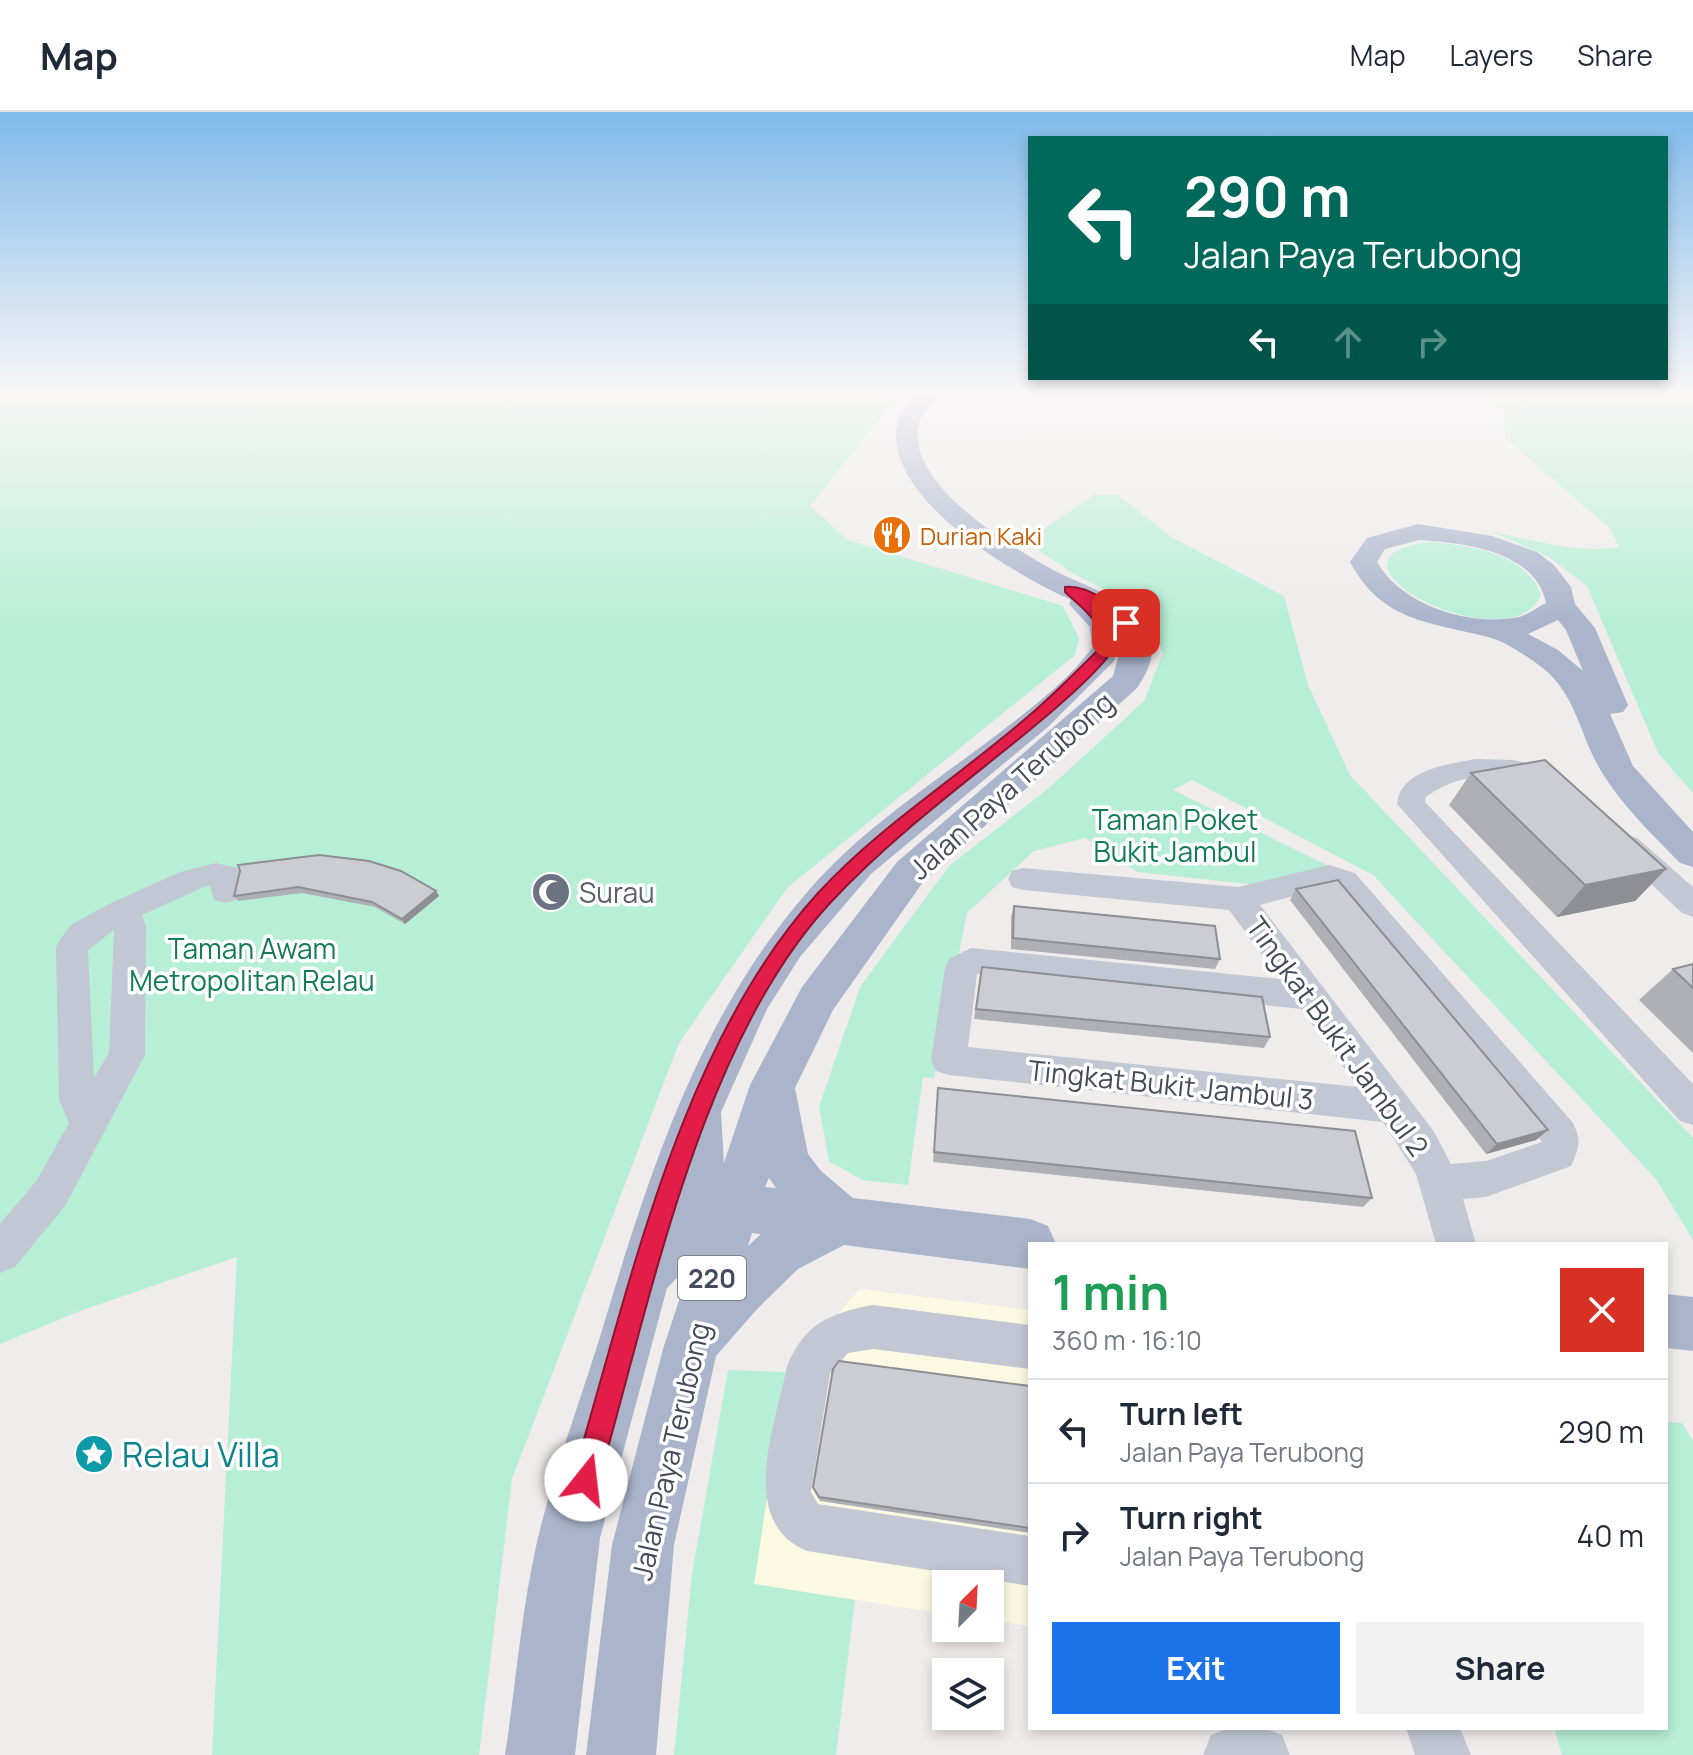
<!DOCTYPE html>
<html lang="en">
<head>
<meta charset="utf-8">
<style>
  :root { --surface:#fff; --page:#f2f2f3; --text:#1f2937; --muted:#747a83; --line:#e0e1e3; --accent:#1a73e8 }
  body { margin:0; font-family:Manrope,sans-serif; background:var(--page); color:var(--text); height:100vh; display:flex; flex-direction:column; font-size:30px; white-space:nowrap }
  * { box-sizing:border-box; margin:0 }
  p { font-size:26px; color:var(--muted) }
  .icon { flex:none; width:44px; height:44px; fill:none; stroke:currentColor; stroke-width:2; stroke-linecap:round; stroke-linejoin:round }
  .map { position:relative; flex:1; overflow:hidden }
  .sheet { position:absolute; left:1028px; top:1130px; width:640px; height:488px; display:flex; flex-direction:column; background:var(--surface); border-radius:0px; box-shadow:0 4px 12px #0003 }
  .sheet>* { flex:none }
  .hud { position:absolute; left:1028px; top:24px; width:640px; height:244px; border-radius:0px; box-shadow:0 4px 12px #0003; background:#00695c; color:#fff; overflow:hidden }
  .needle { width:52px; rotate:24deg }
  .fabs { position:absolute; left:932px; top:1458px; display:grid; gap:16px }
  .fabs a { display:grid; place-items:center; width:72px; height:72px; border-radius:0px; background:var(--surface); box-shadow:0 4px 12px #0003; font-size:40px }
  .pin { position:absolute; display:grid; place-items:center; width:68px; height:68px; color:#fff; margin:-34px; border-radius:16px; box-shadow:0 4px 12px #0006 }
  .me { position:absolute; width:88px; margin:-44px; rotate:16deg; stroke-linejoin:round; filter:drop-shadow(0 0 6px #0008) }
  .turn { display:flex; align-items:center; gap:28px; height:168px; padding:0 24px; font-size:36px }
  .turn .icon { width:104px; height:104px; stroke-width:2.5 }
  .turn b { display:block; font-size:56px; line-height:68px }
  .lanes { display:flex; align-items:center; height:76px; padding:0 24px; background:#0003; justify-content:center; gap:40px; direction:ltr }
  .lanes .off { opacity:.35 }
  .round { display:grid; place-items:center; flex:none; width:84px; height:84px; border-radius:0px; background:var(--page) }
  .summary { display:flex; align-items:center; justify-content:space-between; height:136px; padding:0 24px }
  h1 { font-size:48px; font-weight:700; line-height:60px; color:#1e9e55 }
  .action { display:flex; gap:16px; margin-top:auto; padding:16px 24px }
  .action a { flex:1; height:92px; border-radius:0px; background:var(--accent); color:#fff; font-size:32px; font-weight:700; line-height:92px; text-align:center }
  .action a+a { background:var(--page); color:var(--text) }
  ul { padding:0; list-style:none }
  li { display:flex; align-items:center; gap:24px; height:104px; padding:0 24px; border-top:2px solid var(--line) }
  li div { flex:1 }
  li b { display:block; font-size:30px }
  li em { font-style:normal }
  header { display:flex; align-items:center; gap:48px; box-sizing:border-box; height:112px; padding:0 40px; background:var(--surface); border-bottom:2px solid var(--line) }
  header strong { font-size:38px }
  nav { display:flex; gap:44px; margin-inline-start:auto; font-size:28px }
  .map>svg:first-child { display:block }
</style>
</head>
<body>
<header>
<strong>Map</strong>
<nav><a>Map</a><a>Layers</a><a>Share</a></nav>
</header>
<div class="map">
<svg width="1693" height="1643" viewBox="0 0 1693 1643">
  <rect width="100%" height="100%" fill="#efeceb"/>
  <polygon fill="#fcf9e2" points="860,1177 1030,1198 1030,1514 990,1508 990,1472 946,1472 946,1502 754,1472 786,1260"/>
  <g fill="#b7efd6">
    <polygon points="0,279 885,279 892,291 810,394 848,428 1063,494 1079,526 1075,543 787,776 679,931 512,1367 479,1643 212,1643 237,1145 80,1199 0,1232"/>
    <path d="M1466,279L1693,281V681L1658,641L1587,474L1547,444L1493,420C1533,428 1578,442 1619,435L1611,417L1506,327L1504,299Z"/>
    <polygon points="1094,383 1118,383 1173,426 1284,484 1308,573 1350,663 1693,1026 1693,1128 1656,1067 1373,763 1192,668 1173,678 1331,755 1258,773 1137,760 1085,726 1034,739 967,801 934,966 923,965 908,1073 862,1068 829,1049 819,995 860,875 949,754 1049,676 1144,589 1163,541 1147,499 1074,462 1025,429"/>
    <path d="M1430,430C1469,433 1526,441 1541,483C1510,555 1298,445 1430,430Z"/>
    <polygon points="728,1258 786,1260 754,1472 855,1488 836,1643 674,1643 692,1462"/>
    <polygon points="1666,1310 1682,1311 1693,1329 1693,1643 1562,1643 1554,1616 1666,1616"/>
  </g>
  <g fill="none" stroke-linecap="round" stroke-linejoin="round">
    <g fill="#c1c8d4" fill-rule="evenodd">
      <path d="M1476,647L1513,648L1556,658L1560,664L1556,670C1542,674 1531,668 1518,666C1486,661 1452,665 1426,685L1425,690L1693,972V1013L1680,1009L1397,692C1400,658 1448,652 1476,647Z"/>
      <polygon points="1627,723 1637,726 1693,775 1693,805 1682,801 1617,740 1612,733 1617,726"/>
      <path d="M216,751L237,756L241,764L236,788L225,791L214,788L210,774L204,775L142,803L146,814L145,943L65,1094L15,1155L0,1161V1112L37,1068L69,1011L59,988L56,835L61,826L72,812L113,790L180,760ZM114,818L109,941L94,966L88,838Z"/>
      <path d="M1329,753L1355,761L1573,1011C1582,1029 1579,1036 1571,1054L1486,1085L1463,1087L1476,1132H1436L1416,1062L1383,1010L949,963L936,959L931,948L945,856L949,847L971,836L1280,867L1229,798L1023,778L1012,775L1008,767L1012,759L1023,756L1238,775ZM1328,775L1333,777L1542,1030L1486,1049L1451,1052L1433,1018L1260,793ZM977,862L1301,897L1358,975L968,935Z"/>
      <path d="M873,1193L1030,1213V1257L873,1237L848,1241L830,1262L811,1380L818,1392L1030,1424V1474L807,1439C736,1410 776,1312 787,1254C804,1212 830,1201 873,1193Z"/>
      <polygon points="1229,1616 1264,1616 1282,1623 1290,1643 1203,1643 1211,1623"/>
      <polygon points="1406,1616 1460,1616 1471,1643 1415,1643"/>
    </g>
    <g fill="#aab5cc" fill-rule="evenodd">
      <path d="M921,279H942C936,288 923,298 920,308C900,369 1011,435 1055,459C1088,476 1140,489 1151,530C1155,546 1146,563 1137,576L923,770L833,898L795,976L808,1042L821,1059L853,1086L1030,1107L1048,1114L1056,1132H1030V1157L844,1133L798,1157L758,1196L716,1244L674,1433L656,1643H586L612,1433L663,1237L691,1152L667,1176L600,1426L575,1643H505C516,1572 521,1500 537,1430C555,1353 584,1280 606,1205C652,1052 702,900 809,778C866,712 943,665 1011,612C1039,590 1071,565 1092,536L1090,515L1069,492L1071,488C1015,463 878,384 898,308C901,298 913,287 921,279ZM1122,532L1113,564L897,750L802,875L750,973L724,1051L721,1000L767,897L800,845L871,762L1049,614L1113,550ZM769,1066L776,1076L765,1075ZM752,1121L761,1122L748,1134Z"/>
      <path d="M1418,412L1492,424L1537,440L1554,453L1571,475L1575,492L1595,516L1628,593L1623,600L1610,602L1633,654L1693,720V755L1680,751C1652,722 1622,694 1601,659C1578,620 1576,578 1536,551C1523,542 1504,529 1488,525C1430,510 1382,510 1350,450L1367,426ZM1419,428C1463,431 1535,438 1546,491C1538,495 1528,503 1519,505C1471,515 1402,494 1377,450L1385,437ZM1558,508L1566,518L1583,559L1558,538L1528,522Z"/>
      <polygon points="1666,1182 1693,1185 1693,1239 1666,1236"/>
    </g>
  </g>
  <g fill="#afafb6">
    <polygon points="1471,661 1666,757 1635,789 1557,805 1449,693"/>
    <polygon points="240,759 436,779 439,784 405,812 375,795 302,781 238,789 234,784"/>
    <polygon points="1296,777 1536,1028 1486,1042 1290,788"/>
    <polygon points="1014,794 1220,847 1215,857 1011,837 1011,805"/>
    <polygon points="1693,852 1693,941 1639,888 1673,857"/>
    <polygon points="980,865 1270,925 1264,936 974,907"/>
    <polygon points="938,976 1372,1086 1363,1095 933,1050"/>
    <polygon points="1030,1274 1030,1421 820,1389 814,1379 813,1375"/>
  </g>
  <g fill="#8e8f94">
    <polygon points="1666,757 1635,789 1557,805 1585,773"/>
    <polygon points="436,779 439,784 405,812 402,807"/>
    <polygon points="1548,1018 1536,1028 1486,1042 1497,1032"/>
  </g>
  <g fill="#cbccd4" stroke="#8e8f94" stroke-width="2">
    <polygon points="1545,648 1666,757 1585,773 1471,661"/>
    <polygon points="319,743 369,749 401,759 436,779 402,807 372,790 298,775 234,784 240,759 238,753"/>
    <polygon points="1338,768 1548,1018 1497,1032 1296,777"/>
    <polygon points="1014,794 1215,814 1220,847 1013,826"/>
    <polygon points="1693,852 1693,876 1673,857"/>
    <polygon points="982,855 1262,885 1270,925 976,897"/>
    <polygon points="938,976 1355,1019 1372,1086 934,1040"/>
    <polygon points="839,1249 1030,1274 1030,1416 819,1385 813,1375 833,1257"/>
  </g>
  <linearGradient id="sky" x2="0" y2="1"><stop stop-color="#7fbaea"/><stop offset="0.55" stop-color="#f8f6f6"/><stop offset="1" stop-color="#f8f6f6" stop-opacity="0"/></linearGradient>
  <rect width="1693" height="509" fill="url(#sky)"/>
  <path fill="#e11d48" stroke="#92132f" stroke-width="2" d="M1065,475C1087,472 1118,495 1132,511L1121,514L1095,494L1115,521C1115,527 1116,534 1112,539C1095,565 1041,609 1015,630C953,680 887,730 832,789C701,928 651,1187 599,1368L595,1378L586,1382L576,1378L572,1368C630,1175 679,934 818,781C883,710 968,659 1040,594C1061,575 1081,555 1101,535C1103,509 1082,496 1065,480Z"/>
  <defs>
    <symbol id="restaurant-disc" viewBox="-11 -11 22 22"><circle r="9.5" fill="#e8710a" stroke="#fff"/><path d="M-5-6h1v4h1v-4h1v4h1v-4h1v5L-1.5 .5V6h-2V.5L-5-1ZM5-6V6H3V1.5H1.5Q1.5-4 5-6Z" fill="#fff"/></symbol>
    <symbol id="mosque-disc" viewBox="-11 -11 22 22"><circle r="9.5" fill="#6b7280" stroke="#fff"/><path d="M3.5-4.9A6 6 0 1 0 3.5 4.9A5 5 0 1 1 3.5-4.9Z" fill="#fff"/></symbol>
    <symbol id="sight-disc" viewBox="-11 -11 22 22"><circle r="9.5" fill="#0f9aa8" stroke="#fff"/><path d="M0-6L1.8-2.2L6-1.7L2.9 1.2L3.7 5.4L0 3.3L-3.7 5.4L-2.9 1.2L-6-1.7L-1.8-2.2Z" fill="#fff"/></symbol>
  </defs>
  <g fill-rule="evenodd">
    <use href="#restaurant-disc" x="870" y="401" width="44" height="44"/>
    <use href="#mosque-disc" x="529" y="758" width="44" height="44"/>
    <use href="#sight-disc" x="72" y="1320" width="44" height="44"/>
  </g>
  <g text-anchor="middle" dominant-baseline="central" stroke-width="7" stroke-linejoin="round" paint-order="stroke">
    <g font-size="24" fill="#c56008" stroke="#fff" text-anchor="start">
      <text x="920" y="423">Durian Kaki</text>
    </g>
    <rect fill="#fff" stroke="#7c818b" stroke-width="2" x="678" y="1144" width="68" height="44" rx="6"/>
    <g font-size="26" font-weight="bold" fill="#444b59">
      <text x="712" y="1166">220</text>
    </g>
    <g font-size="28" fill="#444b59" stroke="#fff">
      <text transform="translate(1011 673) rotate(-42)">Jalan Paya Terubong</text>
      <text transform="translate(1338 924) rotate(54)">Tingkat Bukit Jambul 2</text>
      <text transform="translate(1171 972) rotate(6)">Tingkat Bukit Jambul 3</text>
      <text transform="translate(670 1339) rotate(-77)">Jalan Paya Terubong</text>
    </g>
    <g font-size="28" fill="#147b59" stroke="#fff">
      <text x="1175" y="707">Taman Poket<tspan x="1175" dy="32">Bukit Jambul</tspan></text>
      <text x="252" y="836">Taman Awam<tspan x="252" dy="32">Metropolitan Relau</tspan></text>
    </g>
    <g font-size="28" fill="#5b616d" stroke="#fff" text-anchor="start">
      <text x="579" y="780">Surau</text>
    </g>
    <g font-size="34" fill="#0d838f" stroke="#fff" text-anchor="start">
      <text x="122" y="1342">Relau Villa</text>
    </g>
  </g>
</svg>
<div class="fabs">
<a><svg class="needle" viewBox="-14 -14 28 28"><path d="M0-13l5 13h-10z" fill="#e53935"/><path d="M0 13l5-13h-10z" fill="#747a83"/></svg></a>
<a><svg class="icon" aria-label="layers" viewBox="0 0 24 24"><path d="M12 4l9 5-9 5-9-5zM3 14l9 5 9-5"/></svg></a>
</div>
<div class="pin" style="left:1126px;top:511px;background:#d93025"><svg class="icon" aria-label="arrive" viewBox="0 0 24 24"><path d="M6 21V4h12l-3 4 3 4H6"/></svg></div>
<svg class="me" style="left:586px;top:1368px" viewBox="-20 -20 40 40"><circle r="19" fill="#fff"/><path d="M0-13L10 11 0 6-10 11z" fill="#e11d48"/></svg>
<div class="hud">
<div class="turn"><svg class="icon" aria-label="left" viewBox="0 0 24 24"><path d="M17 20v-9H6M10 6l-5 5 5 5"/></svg><div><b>290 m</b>Jalan Paya Terubong</div></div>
<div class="lanes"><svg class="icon" aria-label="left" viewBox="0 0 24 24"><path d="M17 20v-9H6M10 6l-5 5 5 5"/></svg><svg class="icon off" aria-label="ahead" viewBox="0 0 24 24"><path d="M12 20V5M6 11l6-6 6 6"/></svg><svg class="icon off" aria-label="right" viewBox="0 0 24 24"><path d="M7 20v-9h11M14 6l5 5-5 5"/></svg></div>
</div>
<section class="sheet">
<div class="summary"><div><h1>1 min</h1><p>360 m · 16:10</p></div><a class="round" style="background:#d93025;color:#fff"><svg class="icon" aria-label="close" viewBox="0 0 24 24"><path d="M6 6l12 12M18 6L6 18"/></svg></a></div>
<ul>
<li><svg class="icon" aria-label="left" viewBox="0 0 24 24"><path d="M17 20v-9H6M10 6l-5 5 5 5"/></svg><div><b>Turn left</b><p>Jalan Paya Terubong</p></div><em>290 m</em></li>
<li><svg class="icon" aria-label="right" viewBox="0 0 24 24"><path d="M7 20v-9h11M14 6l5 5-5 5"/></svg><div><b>Turn right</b><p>Jalan Paya Terubong</p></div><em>40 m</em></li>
</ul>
<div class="action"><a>Exit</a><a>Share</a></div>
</section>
</div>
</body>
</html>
